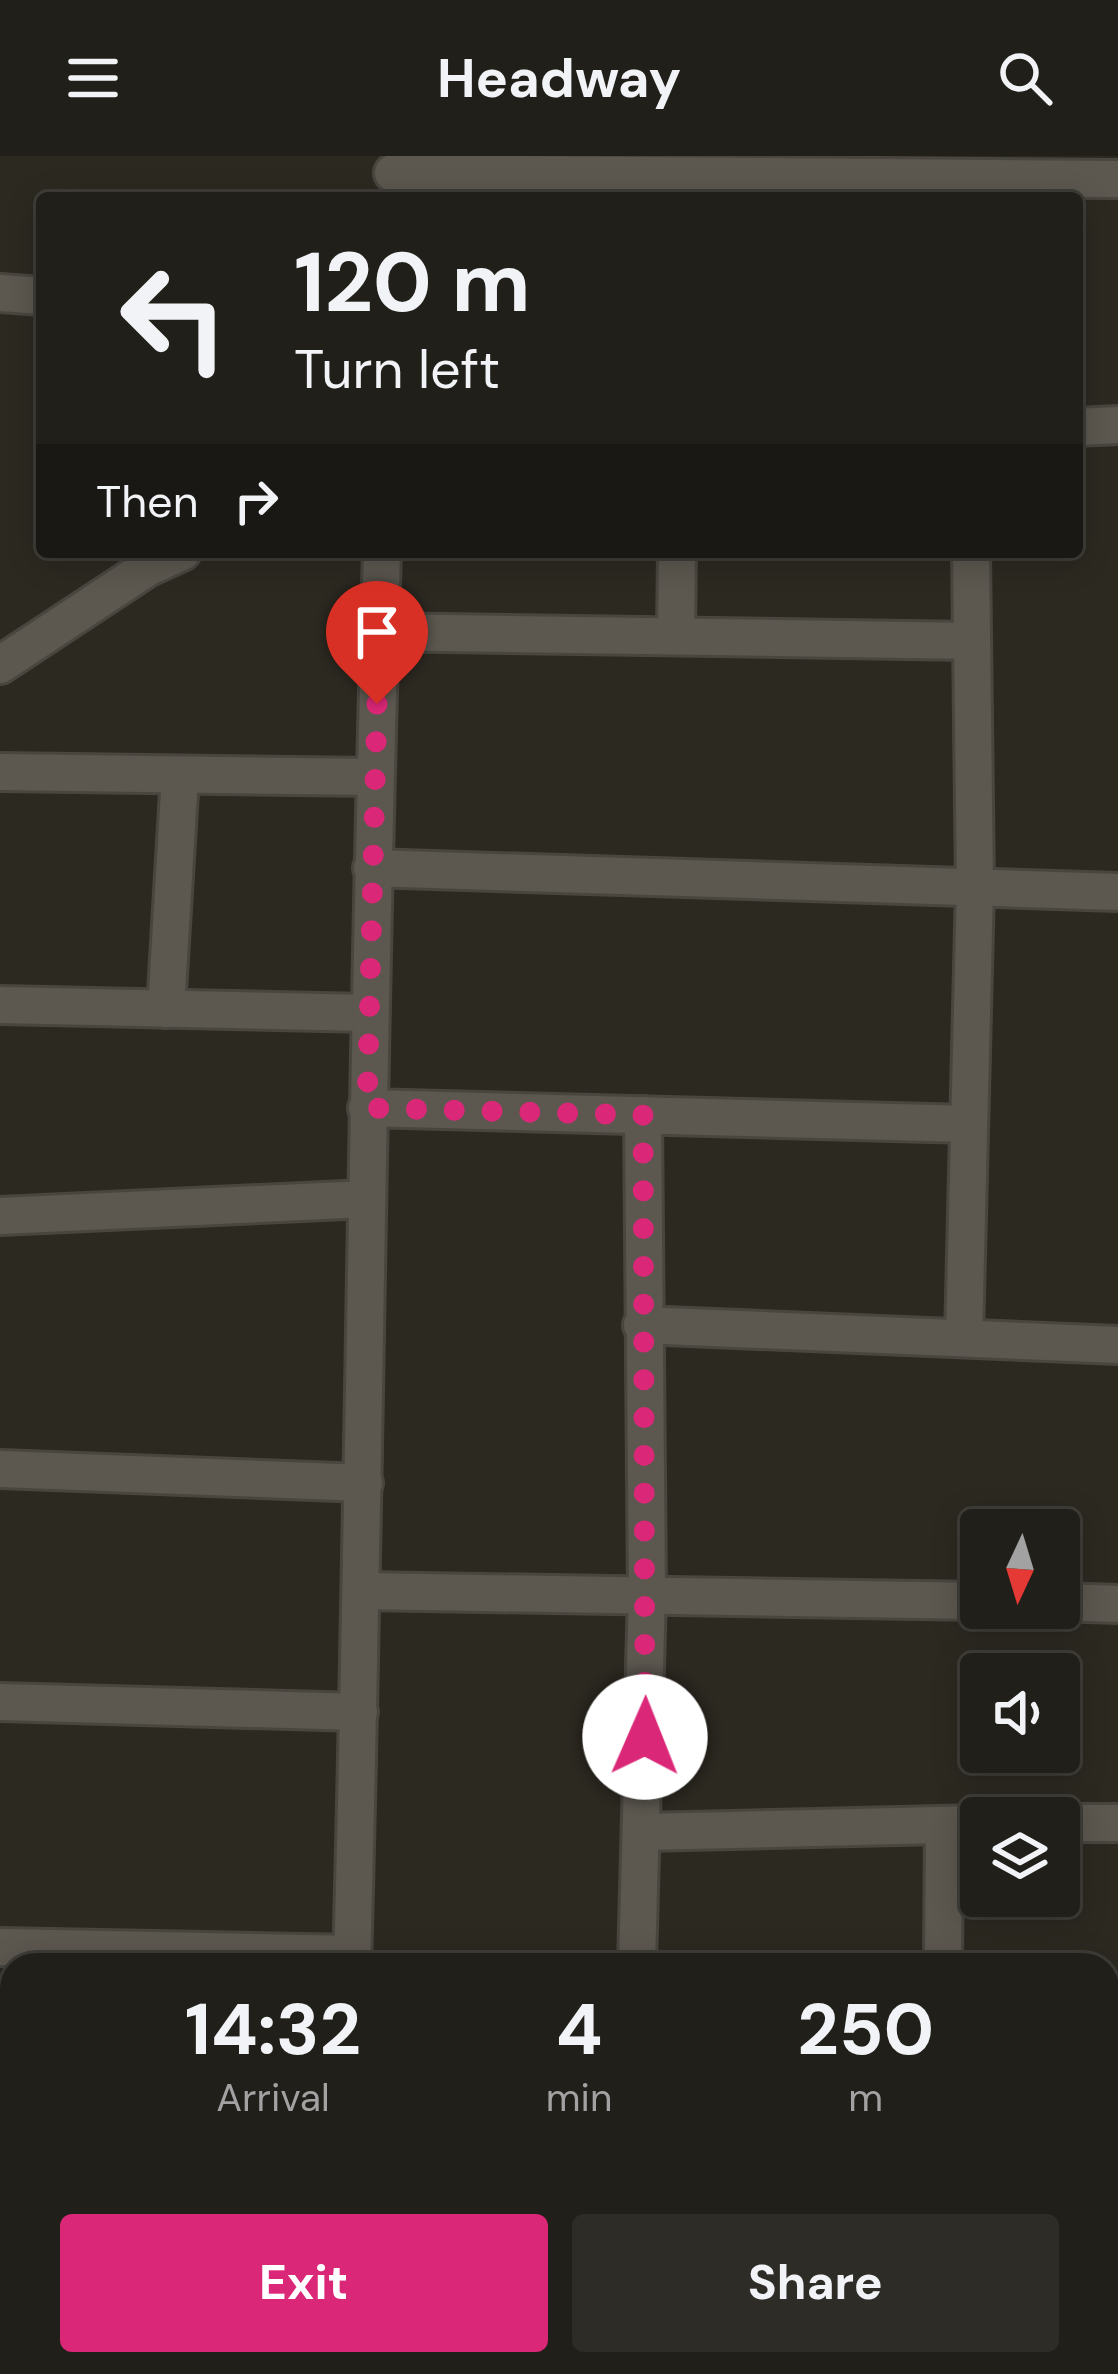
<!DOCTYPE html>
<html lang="en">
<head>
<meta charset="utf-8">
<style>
  :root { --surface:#211f19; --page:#2d2c26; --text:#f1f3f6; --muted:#a2a2a2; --line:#3e3d38; --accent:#db2777 }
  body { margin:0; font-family:"DM Sans",sans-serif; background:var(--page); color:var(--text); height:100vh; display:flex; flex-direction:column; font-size:45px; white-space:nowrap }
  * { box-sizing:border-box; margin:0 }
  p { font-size:39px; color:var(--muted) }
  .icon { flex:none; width:66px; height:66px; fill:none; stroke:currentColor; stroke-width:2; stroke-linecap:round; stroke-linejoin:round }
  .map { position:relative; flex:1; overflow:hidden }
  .panel { position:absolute; left:0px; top:1797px; width:1119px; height:423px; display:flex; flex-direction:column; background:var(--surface); border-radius:36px 36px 0 0; box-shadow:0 6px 30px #0003,0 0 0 3px var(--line) }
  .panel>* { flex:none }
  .hud { position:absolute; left:36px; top:36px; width:1047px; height:366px; border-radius:12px; box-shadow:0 6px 30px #0003,0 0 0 3px var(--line); background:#211f19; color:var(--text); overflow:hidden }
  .needle { width:78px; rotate:184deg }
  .tools { position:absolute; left:960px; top:1353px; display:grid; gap:24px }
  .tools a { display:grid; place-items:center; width:120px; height:120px; border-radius:12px; background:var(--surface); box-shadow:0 6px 30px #0003,0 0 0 3px var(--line); font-size:60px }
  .pin { position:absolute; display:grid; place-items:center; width:102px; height:102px; color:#fff; margin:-123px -51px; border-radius:50% 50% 50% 0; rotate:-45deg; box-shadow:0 0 12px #0007 }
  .pin .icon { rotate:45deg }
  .me { position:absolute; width:132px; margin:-66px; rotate:1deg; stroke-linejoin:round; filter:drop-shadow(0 0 9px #0008) }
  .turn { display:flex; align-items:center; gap:42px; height:252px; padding:0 60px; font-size:54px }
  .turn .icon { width:156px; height:156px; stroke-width:2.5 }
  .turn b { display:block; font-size:84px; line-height:102px }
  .then { display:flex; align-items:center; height:114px; padding:0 60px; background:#0003; gap:24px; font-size:45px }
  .eta { display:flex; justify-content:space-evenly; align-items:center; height:204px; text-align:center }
  .eta b { font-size:72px; font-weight:700; line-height:84px }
  .cta { display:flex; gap:24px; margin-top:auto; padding:24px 60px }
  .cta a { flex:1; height:138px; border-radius:12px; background:var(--accent); color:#fff; font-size:48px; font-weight:700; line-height:138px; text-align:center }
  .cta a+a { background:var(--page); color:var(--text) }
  header { display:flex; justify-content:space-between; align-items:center; height:156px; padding:0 60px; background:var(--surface); font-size:54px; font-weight:700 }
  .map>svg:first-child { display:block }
</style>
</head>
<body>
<header><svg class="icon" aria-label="menu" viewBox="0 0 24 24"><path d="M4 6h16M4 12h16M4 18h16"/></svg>Headway<svg class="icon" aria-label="search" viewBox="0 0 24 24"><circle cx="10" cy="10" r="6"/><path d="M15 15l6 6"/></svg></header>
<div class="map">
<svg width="1118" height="2218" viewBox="0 0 1118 2218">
  <rect width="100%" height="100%" fill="#2c2921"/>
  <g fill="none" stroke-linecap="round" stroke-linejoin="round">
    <defs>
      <g id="street">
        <polyline points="393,17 1118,23"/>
        <polyline points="0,137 42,140"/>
        <polyline points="1077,271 1118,269"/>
        <polyline points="379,476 972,485"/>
        <polyline points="676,479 677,396"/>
        <polyline points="0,509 147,412 182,396"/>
        <polyline points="0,616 375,621"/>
        <polyline points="372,712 1118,736"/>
        <polyline points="0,849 367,857"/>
        <polyline points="166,853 180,619"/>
        <polyline points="367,952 969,968"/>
        <polyline points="0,1060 366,1043"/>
        <polyline points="642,1169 1118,1189"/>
        <polyline points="964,1182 975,731 971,396"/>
        <polyline points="0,1313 364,1327"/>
        <polyline points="363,1435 981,1445"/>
        <polyline points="1059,1446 1118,1448"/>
        <polyline points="0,1546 359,1556"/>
        <polyline points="1059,1667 1118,1667"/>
        <polyline points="644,1676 981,1668"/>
        <polyline points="0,1791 353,1798"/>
        <path d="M352,1809C365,1338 367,867 382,396"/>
        <polyline points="637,1809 647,1438 643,959"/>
        <polyline points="943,1809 944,1669"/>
        <polyline points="0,2039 12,2039"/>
        <polyline points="1107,2152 1118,2153"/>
        <polyline points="340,2218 340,2208"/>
        <polyline points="736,2218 737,2208"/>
        <polyline points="931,2218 932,2208"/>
      </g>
    </defs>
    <use href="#street" stroke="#494640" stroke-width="42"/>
    <use href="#street" stroke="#5c5850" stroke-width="36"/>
  </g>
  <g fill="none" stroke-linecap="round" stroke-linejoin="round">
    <polyline stroke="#db2777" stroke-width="21" stroke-dasharray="0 37.8" points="377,548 367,952 643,959 645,1581"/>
  </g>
</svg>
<div class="tools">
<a><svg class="needle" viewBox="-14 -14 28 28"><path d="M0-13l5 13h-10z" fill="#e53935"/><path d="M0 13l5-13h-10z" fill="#a2a2a2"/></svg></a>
<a><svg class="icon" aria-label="sound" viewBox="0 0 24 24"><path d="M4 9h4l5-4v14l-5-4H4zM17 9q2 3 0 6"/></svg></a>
<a><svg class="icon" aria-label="layers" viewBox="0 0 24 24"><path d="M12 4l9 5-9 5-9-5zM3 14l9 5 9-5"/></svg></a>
</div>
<div class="pin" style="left:377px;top:548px;background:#d93025"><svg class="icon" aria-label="arrive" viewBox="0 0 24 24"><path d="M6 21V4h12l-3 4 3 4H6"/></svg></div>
<svg class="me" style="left:645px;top:1581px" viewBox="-20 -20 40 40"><circle r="19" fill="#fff"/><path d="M0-13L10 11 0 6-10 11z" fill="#db2777"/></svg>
<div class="hud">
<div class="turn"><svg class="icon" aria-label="left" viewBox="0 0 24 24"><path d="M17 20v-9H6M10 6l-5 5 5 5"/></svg><div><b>120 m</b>Turn left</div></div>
<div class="then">Then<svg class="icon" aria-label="right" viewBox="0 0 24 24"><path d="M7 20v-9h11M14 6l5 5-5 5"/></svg></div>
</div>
<section class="panel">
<div class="eta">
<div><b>14:32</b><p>Arrival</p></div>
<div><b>4</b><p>min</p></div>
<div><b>250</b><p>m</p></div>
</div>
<div class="cta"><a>Exit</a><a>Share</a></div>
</section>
</div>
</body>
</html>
